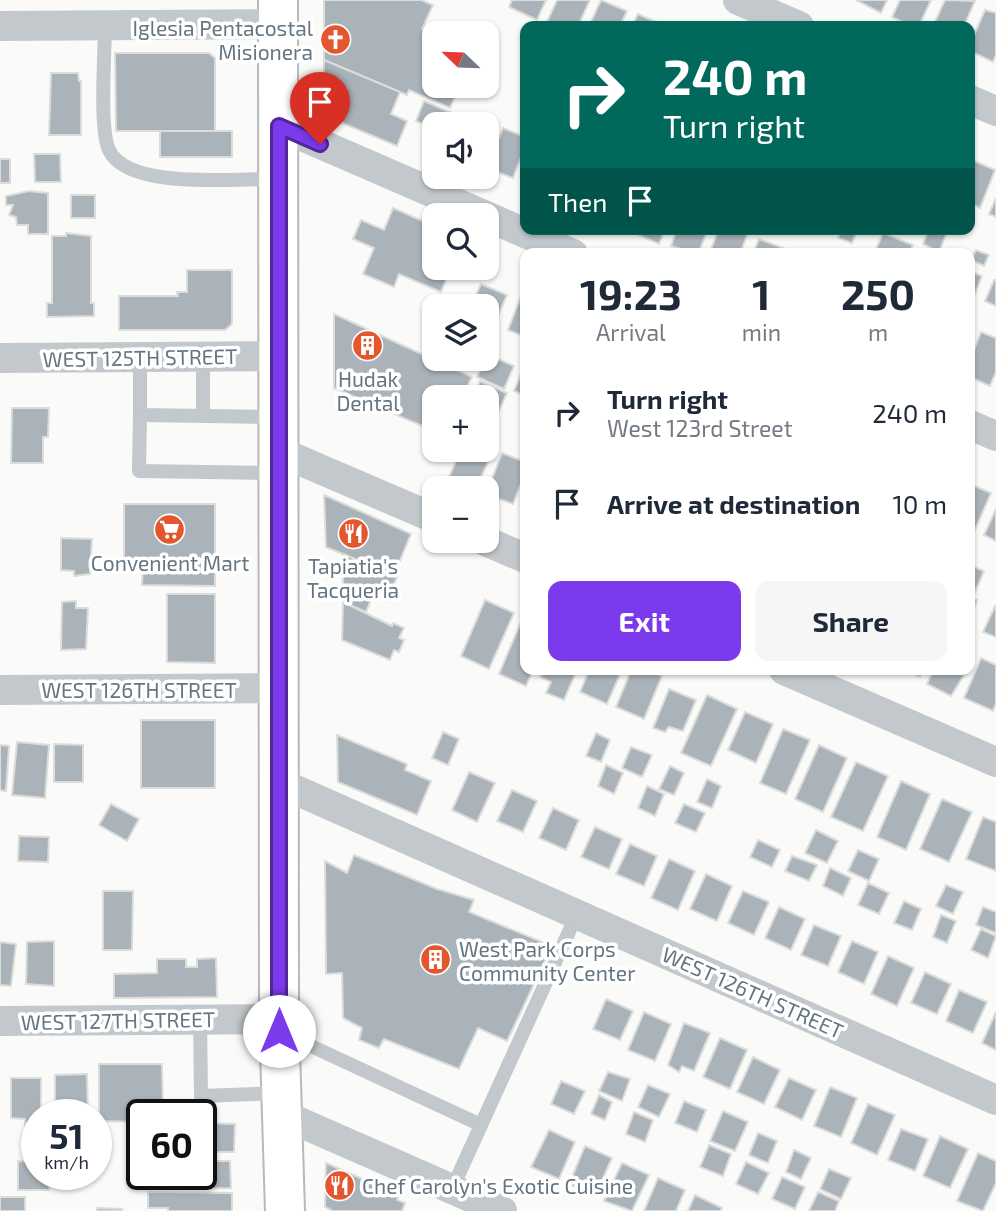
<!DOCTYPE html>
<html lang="en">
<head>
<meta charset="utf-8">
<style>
  :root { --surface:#fff; --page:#f6f6f7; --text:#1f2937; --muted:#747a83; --accent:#7c3aed }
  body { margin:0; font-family:"Exo 2",sans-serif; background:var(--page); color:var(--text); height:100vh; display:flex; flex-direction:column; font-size:26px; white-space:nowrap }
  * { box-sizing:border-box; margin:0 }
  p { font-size:23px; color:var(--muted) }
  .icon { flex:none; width:38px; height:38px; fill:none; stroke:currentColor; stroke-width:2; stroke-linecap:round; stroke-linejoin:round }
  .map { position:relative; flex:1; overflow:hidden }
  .panel { position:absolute; left:520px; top:248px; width:455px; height:427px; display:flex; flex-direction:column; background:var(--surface); border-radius:14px; box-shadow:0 2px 5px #0004 }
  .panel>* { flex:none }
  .top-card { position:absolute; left:520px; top:21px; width:455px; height:214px; border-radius:14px; box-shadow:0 2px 5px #0004; background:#00695c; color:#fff; overflow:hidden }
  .needle { width:46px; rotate:293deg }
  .fabs { position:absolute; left:422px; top:21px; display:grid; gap:14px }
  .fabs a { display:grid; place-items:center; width:77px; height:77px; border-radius:14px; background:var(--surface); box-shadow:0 2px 5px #0004; font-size:35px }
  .speed { position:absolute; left:21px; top:1099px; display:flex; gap:14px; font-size:35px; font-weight:700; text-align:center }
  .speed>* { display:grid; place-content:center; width:91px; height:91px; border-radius:50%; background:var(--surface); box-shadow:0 2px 5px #0004; line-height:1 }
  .speed small { font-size:18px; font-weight:400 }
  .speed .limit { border:4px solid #111; border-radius:10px; background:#fff; color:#111 }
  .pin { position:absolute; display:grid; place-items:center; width:60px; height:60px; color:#fff; margin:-72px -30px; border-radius:50% 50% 50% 0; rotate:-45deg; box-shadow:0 0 7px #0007 }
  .pin .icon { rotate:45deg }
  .me { position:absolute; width:77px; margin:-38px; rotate:0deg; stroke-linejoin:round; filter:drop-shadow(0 0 5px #0008) }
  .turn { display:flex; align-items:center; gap:24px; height:147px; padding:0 28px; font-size:32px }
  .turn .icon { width:91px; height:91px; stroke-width:2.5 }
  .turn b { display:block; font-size:49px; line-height:60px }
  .then { display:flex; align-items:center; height:66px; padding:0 28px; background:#0003; gap:14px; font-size:26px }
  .eta { display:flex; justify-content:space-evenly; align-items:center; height:119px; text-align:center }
  .eta b { font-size:42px; font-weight:700; line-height:49px }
  .button { display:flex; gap:14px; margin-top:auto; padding:14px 28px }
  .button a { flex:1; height:80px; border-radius:14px; background:var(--accent); color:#fff; font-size:28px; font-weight:700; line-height:80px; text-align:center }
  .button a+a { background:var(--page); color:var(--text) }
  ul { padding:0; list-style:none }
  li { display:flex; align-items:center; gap:21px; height:91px; padding:0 28px }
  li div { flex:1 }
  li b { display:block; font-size:26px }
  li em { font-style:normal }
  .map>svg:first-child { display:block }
</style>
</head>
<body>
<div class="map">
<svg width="996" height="1211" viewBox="0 0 996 1211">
  <rect width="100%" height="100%" fill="#fafaf8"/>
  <g fill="#aab3b9" stroke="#dcdcda" stroke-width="2">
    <polygon points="324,0 421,0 433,5 422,29 434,34 434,86 460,86 450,108 409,90 407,95 324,60"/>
    <polygon points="512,0 546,0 537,20 509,7"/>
    <polygon points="557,0 590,0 578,26 546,24"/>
    <polygon points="601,0 627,11 620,26 589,26"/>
    <polygon points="856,0 887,0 881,13"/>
    <polygon points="900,0 931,0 919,26 911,26 892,17"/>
    <polygon points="945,0 975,1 964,26 933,26"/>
    <polygon points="985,10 996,13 996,54 993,62 970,51 970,44"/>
    <polygon points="638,14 665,26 632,26"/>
    <polygon points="115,53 209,53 215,58 215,131 116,131"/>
    <polygon points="324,60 400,92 391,114 407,121 397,146 323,115"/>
    <polygon points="51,73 78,73 79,81 81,81 81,135 49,135"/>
    <polygon points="424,101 452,113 447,124 434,124 434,129 416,121"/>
    <polygon points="503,128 525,137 525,147 513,178 487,168"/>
    <rect x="160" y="131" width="72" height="26"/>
    <polygon points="34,154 60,154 61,182 35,182"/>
    <rect x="0" y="159" width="10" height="24"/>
    <polygon points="970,159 995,170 980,208 970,203"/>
    <polygon points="29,191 48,193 48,234 28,234 28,225 17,225 16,217 9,215 13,205 6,205 6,196"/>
    <rect x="71" y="195" width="24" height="23"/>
    <polygon points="996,198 996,217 989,214"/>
    <polygon points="393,208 434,226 434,268 451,268 441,292 399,274 394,287 363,274 374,248 353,239 361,220 384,230"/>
    <polygon points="634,229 665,229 659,244 632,232"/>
    <polygon points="677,229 708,229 698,254 671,246"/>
    <polygon points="719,229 737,229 747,235 740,254 709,254"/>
    <polygon points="842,229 858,229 852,243 838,238"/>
    <polygon points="929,229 947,232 939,252 923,244"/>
    <polygon points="66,233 91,236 91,303 94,303 94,316 47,317 47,303 52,303 52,236 66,236"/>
    <polygon points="883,233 913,245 909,254 874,254"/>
    <polygon points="759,239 786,249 784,254 753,254"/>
    <polygon points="976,250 989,255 984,266 971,260"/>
    <polygon points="187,270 232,270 232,324 225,330 119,330 119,296 178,296 177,292 187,292"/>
    <polygon points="970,271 982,276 972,301 970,300"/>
    <polygon points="994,280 996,280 996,306 985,301"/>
    <polygon points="481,284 507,295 490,334 486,332 486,306 471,306"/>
    <polygon points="523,291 525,292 525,337 508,330"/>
    <polygon points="334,314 472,377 462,397 434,397 434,431 334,388"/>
    <polygon points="981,332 996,338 996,372 990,386 970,377 970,361"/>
    <polygon points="487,354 514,366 504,389 477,377"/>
    <polygon points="436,359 469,359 464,370"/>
    <polygon points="521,374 525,376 525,396 514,391"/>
    <polygon points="480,381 507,393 497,415 486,410 486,397 473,397"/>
    <polygon points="12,408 49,408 48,437 43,437 43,463 11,463"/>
    <polygon points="486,443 495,447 476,488 449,477 461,450 486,450"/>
    <polygon points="502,453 525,462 525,473 513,504 486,494"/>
    <polygon points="970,484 991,493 974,532 970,530"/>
    <polygon points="324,495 411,534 394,575 326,547"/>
    <rect x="124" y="504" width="91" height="55"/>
    <polygon points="996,509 996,541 984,535"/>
    <polygon points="61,538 92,539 90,574 74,576 74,571 61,570"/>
    <polygon points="343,554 397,577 387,601 373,595 366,612 343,602"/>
    <polygon points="143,559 215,559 215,586 142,585"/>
    <polygon points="970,565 984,571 975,592 970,590"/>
    <polygon points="167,594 215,594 215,663 167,662"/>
    <polygon points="970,597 977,600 970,619"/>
    <polygon points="485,600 514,613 489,669 461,656"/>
    <polygon points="76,601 76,608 88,608 86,649 61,650 62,602"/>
    <polygon points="343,602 392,626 393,623 404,628 399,638 404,640 399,652 394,650 390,660 342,640"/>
    <polygon points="995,606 996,607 996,637 983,632"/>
    <polygon points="523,617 525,670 533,670 526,686 499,674"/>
    <polygon points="981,658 996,665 996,703 993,711 964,698"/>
    <polygon points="543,670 577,670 564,700 546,693 551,682 540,677"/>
    <polygon points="589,670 622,670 607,704 580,692"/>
    <polygon points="631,670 647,670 662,676 644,719 616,707"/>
    <polygon points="906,670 922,670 920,677"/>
    <polygon points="933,670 967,670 951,696 927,684"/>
    <polygon points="669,689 696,700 683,731 669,727 665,732 653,728"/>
    <polygon points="707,695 737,709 711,766 681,753"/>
    <polygon points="745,712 773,724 756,763 728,750"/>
    <rect x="141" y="720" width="74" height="68"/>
    <polygon points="783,729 810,740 786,794 760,783"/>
    <polygon points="443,732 459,739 448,765 432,758"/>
    <polygon points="596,733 610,740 601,762 586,756"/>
    <polygon points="337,735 407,764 405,770 431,781 417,815 338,782"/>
    <polygon points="17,742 49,745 45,798 12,795"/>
    <polygon points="54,744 83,745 83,782 54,782"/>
    <polygon points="0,745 9,746 6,791 0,790"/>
    <polygon points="819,745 847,758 823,812 795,799"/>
    <polygon points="631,747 652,755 642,777 622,768"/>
    <polygon points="856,762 888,776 863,831 831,817"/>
    <polygon points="606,765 623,773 614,794 598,786"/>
    <polygon points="670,766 684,773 674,795 659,789"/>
    <polygon points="469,772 495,783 477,822 452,810"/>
    <polygon points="707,779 721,786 712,808 697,802"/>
    <polygon points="901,781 930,794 906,850 877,837"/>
    <polygon points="647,786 664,794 655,816 638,808"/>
    <polygon points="512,790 537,801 523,832 497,821"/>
    <polygon points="942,799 972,812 949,862 920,849"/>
    <polygon points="111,804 139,819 127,841 99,825"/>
    <polygon points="684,804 705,813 696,832 675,823"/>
    <polygon points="553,808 579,820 566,850 539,838"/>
    <polygon points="983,817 996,822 996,871 966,859"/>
    <polygon points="595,827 622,839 609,869 581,857"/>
    <polygon points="816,830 838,841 827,863 805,853"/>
    <polygon points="19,836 49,837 48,862 18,861"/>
    <polygon points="758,840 780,850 772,867 750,857"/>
    <polygon points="630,844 657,856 644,886 616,874"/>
    <polygon points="858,850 879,859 869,881 848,871"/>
    <polygon points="354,855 437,889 474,900 469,912 552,946 507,1041 478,1028 459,1069 384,1039 379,1048 359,1040 362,1028 343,1018 342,973 326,974 325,861 347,873"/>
    <polygon points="792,856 817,865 809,881 785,871"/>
    <polygon points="669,859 695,871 678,910 651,898"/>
    <polygon points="830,868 851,878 843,896 823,886"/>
    <polygon points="706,874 732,886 717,921 690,909"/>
    <polygon points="868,883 889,893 879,914 858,905"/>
    <polygon points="946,885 963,892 953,914 936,906"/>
    <polygon points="103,891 133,891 132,950 103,950"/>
    <polygon points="743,891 769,902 754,935 728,923"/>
    <polygon points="904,901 921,909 912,930 894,923"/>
    <polygon points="779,907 805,919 791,950 765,938"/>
    <polygon points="983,907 996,912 996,933 976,925"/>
    <polygon points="941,915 956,921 947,943 933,937"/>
    <polygon points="814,925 841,936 828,966 801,955"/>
    <polygon points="981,929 996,936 988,958 971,950"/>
    <polygon points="54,941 54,986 26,984 27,942"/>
    <polygon points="852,941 878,952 864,984 838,972"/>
    <polygon points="0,942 16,944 11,986 0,985"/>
    <polygon points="888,956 914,968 897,1006 871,994"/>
    <polygon points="216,958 217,997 114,998 114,974 157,973 157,959 186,959 186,967 197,967 197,959"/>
    <polygon points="925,972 951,984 937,1014 911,1003"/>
    <polygon points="959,990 987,1002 973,1033 946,1021"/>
    <polygon points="606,999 633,1011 620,1040 593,1029"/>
    <polygon points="644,1012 671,1024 655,1061 628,1050"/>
    <polygon points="996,1012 996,1050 982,1043"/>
    <polygon points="684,1023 710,1033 694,1071 682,1066 679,1072 668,1065"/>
    <polygon points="720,1038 747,1050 730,1089 703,1077"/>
    <polygon points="753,1057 780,1070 764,1104 737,1092"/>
    <polygon points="99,1064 162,1064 163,1115 142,1115 142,1122 99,1121"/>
    <polygon points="608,1072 630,1079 622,1101 599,1091"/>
    <polygon points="87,1074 88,1115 55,1115 55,1075"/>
    <polygon points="11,1078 41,1078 41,1115 37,1115 37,1130 25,1129 25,1119 11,1118"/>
    <polygon points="789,1078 816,1090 802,1120 775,1107"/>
    <polygon points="561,1081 585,1091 574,1114 551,1104"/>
    <polygon points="648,1085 670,1094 659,1117 638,1107"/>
    <polygon points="830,1087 857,1098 841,1137 814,1126"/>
    <polygon points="599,1095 612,1102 605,1120 591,1114"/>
    <polygon points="684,1101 706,1110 697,1132 675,1123"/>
    <polygon points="868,1104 895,1115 877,1155 851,1143"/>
    <polygon points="723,1111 748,1122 735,1151 710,1141"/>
    <polygon points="634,1112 653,1120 645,1142 626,1134"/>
    <polygon points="201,1123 235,1124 234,1152 201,1152"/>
    <polygon points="901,1129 928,1139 915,1171 888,1160"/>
    <polygon points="549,1130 575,1142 559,1179 531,1167"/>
    <polygon points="758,1133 777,1141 768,1163 749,1155"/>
    <polygon points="940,1136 968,1149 950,1188 923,1176"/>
    <polygon points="709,1145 731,1154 723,1176 700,1167"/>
    <polygon points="585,1146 612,1158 595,1196 569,1184"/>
    <polygon points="794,1150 811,1158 801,1179 786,1172"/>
    <polygon points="978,1153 996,1161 996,1183 983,1211 957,1201"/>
    <polygon points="18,1161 37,1162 37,1174 51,1174 49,1190 18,1190"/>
    <polygon points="201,1161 230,1161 231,1188 149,1189 149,1174 201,1174"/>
    <polygon points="746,1162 769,1173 758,1194 736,1184"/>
    <polygon points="326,1163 399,1195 397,1200 405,1203 402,1211 333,1211 325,1207"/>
    <polygon points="622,1163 649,1175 632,1211 604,1201"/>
    <polygon points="829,1169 851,1178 841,1199 820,1189"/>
    <polygon points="782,1177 805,1187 795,1209 772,1199"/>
    <polygon points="658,1178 685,1190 676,1211 644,1211"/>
    <polygon points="148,1192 232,1193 232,1211 168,1211 168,1208 148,1208"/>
    <polygon points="818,1192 839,1201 835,1211 809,1211"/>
    <polygon points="695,1195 722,1208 720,1211 688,1211"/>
    <rect x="0" y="1197" width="25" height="14"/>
    <polygon points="97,1208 122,1209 122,1211 97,1211"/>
  </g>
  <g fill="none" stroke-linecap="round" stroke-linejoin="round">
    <defs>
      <polyline id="primary" points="278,0 279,1019 285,1211"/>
    </defs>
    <use href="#primary" stroke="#b5babe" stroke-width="42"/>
    <g stroke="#c3c8cc" stroke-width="14">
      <path d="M105,26C105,52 99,129 109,150C128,191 238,178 277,179"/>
      <polyline points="203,356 203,415"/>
      <polyline points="140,357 140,415 277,417"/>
      <polyline points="140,415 139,471 277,473"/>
      <polyline points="200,1019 201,1096 279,1093"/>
      <polyline points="283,1033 481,1125"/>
      <polyline points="452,1189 577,914"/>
    </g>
    <g stroke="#c3c8cc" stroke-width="30">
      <polyline points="738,0 799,26"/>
      <polyline points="0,26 278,24"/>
      <polyline points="970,100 996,111"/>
      <polyline points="279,126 484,215"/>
      <polyline points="486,216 573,254"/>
      <polyline points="0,358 279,356"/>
      <polyline points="970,425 996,436"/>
      <polyline points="278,451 434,518"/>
      <polyline points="485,541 525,558"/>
      <polyline points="784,670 996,762"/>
      <polyline points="0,690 277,688"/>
      <polyline points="280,783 996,1100"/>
      <polyline points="0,1021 279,1019"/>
      <polyline points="281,1114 502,1211"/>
    </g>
    <use href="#primary" stroke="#fff" stroke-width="38"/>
  </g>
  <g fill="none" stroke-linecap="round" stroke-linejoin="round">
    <defs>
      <polyline id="route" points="279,1031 279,126 320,144"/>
    </defs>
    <use href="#route" stroke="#51269a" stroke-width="18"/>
    <use href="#route" stroke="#7c3aed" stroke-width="12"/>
  </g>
  <defs>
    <symbol id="church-disc" viewBox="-11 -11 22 22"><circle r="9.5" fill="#e4572e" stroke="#fff"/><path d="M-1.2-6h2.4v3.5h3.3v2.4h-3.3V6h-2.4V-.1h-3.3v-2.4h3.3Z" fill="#fff"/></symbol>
    <symbol id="building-disc" viewBox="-11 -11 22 22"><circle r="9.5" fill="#e4572e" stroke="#fff"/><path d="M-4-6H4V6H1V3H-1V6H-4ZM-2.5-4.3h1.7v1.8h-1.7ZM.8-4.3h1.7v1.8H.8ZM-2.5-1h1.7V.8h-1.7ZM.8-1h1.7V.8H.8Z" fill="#fff"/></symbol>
    <symbol id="supermarket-disc" viewBox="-11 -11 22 22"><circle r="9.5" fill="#e4572e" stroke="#fff"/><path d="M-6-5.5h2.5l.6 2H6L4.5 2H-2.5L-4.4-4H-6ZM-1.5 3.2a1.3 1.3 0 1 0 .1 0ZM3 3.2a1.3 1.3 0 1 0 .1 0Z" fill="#fff"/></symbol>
    <symbol id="restaurant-disc" viewBox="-11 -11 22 22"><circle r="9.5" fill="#e4572e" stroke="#fff"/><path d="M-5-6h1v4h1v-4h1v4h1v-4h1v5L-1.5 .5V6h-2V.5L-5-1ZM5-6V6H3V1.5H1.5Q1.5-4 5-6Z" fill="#fff"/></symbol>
  </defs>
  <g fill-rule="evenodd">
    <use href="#church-disc" x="318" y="22" width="35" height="35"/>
    <use href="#building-disc" x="350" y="328" width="35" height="35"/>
    <use href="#supermarket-disc" x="152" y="512" width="35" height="35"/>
    <use href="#restaurant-disc" x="336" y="516" width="35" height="35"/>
    <use href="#building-disc" x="418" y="942" width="35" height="35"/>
    <use href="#restaurant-disc" x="322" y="1168" width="35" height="35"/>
  </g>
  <g text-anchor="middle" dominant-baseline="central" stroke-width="7" stroke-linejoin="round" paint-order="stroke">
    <g font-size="21" fill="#657683" stroke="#fff">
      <text x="313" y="27" text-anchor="end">Iglesia Pentacostal<tspan x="313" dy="24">Misionera</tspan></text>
      <text x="368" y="378">Hudak<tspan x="368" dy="24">Dental</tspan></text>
      <text x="170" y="562">Convenient Mart</text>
      <text x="353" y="565">Tapiatia's<tspan x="353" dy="24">Tacqueria</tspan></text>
      <text x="459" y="948" text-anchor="start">West Park Corps<tspan x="459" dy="24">Community Center</tspan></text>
      <text x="362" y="1185" text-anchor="start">Chef Carolyn's Exotic Cuisine</text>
    </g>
    <g font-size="21" fill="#657683" stroke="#fff">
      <text transform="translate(140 357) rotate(-1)">WEST 125TH STREET</text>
      <text x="139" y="689">WEST 126TH STREET</text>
      <text transform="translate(753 992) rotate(24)">WEST 126TH STREET</text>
      <text transform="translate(118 1020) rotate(-1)">WEST 127TH STREET</text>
    </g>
  </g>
</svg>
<div class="fabs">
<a><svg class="needle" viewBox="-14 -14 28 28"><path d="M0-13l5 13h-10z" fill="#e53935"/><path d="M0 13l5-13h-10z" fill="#747a83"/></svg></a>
<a><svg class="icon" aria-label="sound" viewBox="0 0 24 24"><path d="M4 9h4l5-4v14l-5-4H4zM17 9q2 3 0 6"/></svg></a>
<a><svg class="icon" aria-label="search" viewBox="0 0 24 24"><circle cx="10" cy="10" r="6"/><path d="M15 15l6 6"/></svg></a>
<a><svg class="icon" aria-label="layers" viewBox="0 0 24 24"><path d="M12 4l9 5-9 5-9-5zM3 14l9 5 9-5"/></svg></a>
<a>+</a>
<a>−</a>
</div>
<div class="speed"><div>51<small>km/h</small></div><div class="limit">60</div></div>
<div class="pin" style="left:320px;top:144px;background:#d93025"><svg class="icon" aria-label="arrive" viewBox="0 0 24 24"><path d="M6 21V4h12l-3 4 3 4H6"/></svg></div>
<svg class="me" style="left:279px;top:1031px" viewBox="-20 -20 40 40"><circle r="19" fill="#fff"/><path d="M0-13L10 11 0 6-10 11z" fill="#7c3aed"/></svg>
<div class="top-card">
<div class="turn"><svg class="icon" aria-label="right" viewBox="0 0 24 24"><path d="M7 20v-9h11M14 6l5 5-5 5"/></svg><div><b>240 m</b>Turn right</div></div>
<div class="then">Then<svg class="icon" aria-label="arrive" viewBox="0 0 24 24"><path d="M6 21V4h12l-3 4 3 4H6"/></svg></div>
</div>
<section class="panel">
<div class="eta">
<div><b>19:23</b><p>Arrival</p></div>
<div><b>1</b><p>min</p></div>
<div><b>250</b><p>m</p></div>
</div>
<ul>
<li><svg class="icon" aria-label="right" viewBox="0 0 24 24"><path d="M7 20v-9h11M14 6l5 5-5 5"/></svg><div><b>Turn right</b><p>West 123rd Street</p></div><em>240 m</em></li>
<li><svg class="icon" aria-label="arrive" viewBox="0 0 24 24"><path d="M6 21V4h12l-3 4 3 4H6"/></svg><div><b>Arrive at destination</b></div><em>10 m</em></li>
</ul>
<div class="button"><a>Exit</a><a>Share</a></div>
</section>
</div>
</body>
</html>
